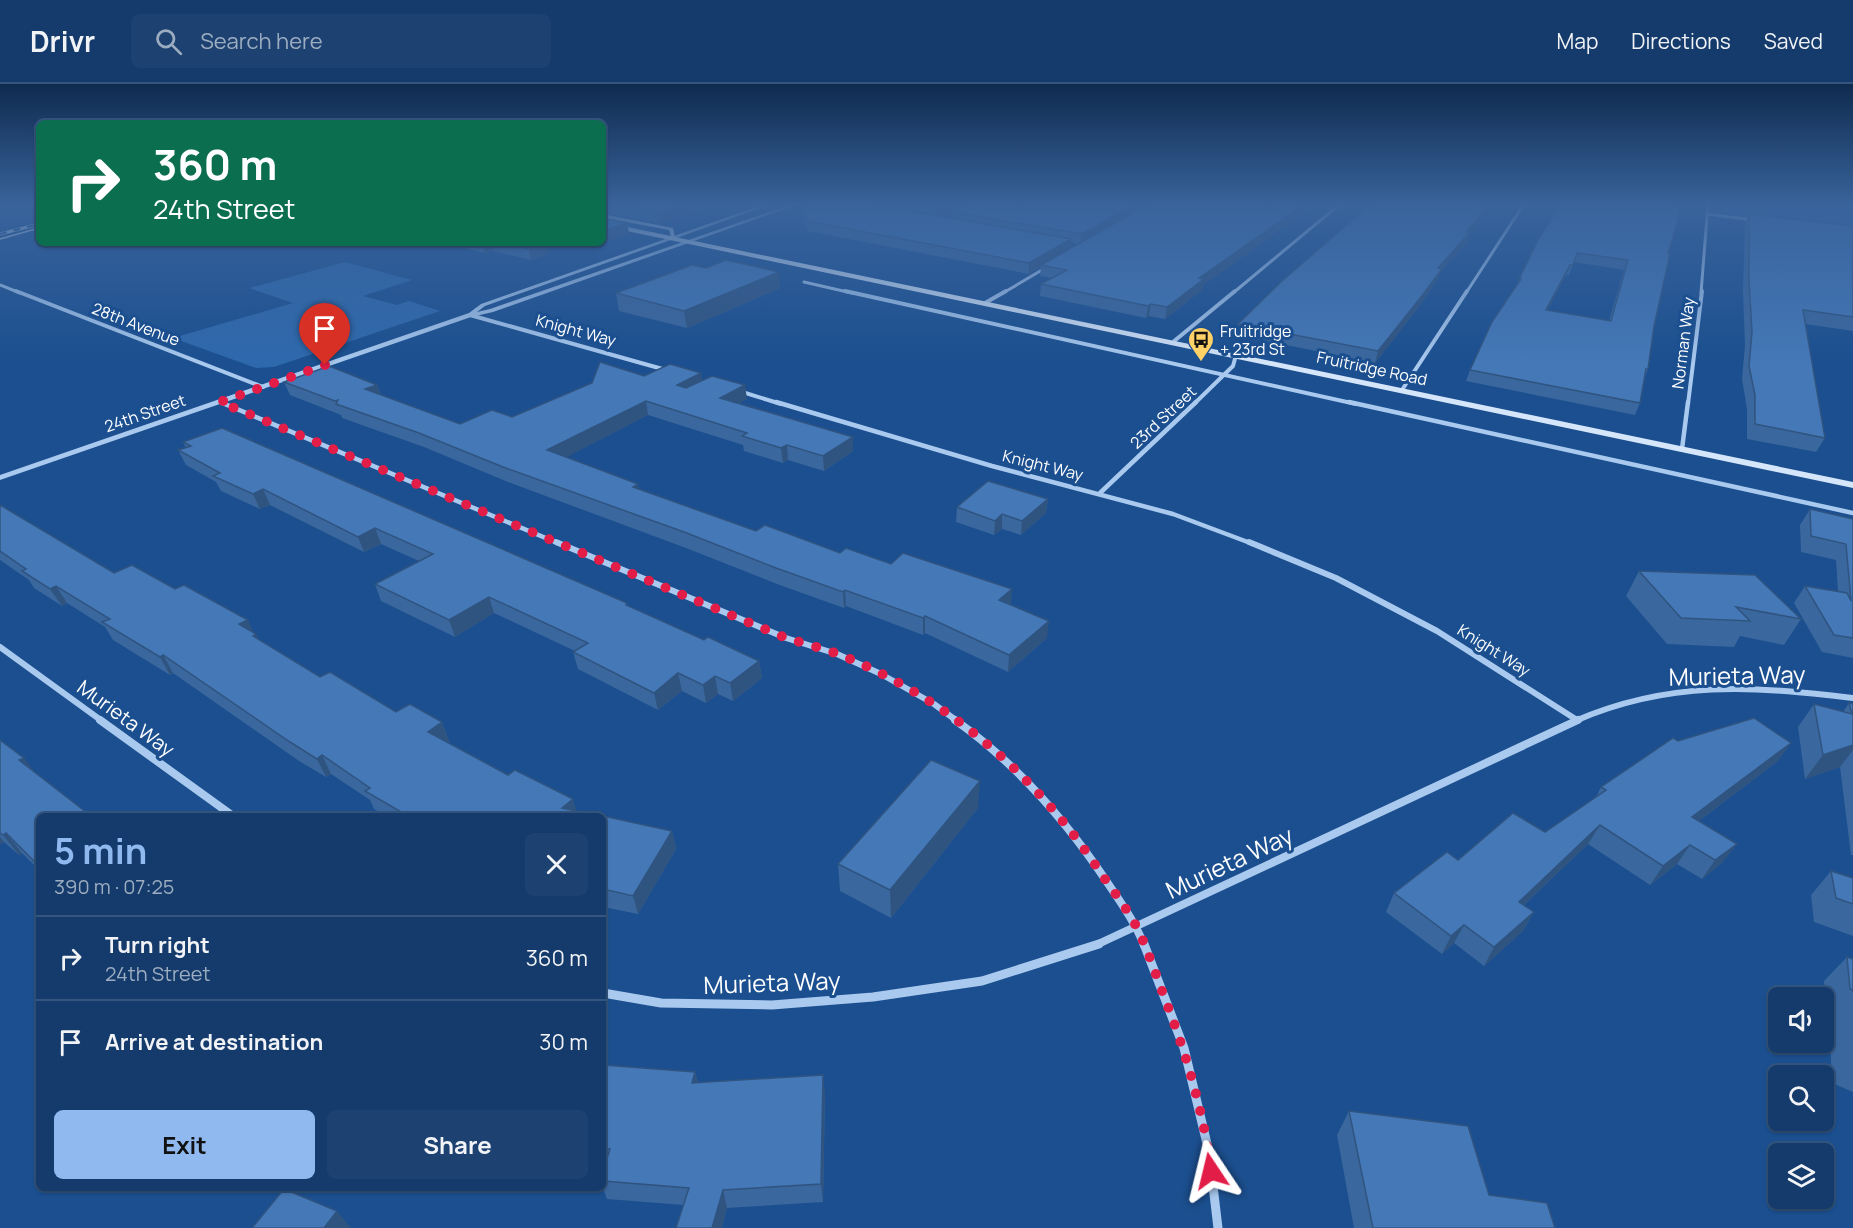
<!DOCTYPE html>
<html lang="en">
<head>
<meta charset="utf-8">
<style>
  :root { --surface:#143b6b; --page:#1d4271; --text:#f1f3f6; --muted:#9dadc1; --line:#33557e; --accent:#90b9f0 }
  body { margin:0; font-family:Manrope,sans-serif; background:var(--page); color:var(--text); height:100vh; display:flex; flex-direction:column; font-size:22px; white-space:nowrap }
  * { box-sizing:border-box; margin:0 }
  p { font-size:20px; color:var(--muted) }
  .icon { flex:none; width:33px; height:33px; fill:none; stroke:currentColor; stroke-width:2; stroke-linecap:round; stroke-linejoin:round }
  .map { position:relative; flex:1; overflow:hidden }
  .drawer { position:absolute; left:36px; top:729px; width:570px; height:378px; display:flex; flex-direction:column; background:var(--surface); border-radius:9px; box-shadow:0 2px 4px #0004,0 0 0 2px var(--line) }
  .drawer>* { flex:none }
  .top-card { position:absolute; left:36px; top:36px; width:570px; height:126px; border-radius:9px; box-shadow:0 2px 4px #0004,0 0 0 2px var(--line); background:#0b6e4f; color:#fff; overflow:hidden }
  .tools { position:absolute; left:1768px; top:903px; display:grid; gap:12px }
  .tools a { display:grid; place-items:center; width:66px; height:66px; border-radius:9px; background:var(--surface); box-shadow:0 2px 4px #0004,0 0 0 2px var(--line); font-size:30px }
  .pin { position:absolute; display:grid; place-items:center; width:51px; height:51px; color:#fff; margin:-62px -26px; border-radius:50% 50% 50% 0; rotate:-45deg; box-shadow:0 0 6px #0007 }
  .pin .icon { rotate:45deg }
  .me { position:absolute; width:66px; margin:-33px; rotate:350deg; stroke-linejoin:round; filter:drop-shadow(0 0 4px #0008) }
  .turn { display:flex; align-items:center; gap:21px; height:126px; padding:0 18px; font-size:27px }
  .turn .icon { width:78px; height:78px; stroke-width:2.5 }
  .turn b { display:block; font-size:42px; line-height:51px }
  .round { display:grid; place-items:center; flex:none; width:63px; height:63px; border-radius:9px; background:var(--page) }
  .headline { display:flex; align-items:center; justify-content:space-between; height:102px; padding:0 18px }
  h1 { font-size:36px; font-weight:700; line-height:45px; color:var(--accent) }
  .cta { display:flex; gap:12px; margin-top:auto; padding:12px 18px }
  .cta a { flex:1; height:69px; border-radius:9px; background:var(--accent); color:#111; font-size:24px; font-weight:700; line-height:69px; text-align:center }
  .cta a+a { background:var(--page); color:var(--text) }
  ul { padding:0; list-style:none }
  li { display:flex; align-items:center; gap:18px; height:84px; padding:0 18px; border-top:2px solid var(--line) }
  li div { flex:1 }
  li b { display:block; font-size:22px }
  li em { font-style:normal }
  header { display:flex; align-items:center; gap:36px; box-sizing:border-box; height:84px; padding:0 30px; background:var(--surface); border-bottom:2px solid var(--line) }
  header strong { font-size:28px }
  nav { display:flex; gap:33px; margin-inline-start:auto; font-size:21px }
  .search { width:420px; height:54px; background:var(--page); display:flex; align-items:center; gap:15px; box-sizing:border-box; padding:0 21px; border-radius:9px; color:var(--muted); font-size:22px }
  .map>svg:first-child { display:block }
</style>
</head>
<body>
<header>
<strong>Drivr</strong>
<div class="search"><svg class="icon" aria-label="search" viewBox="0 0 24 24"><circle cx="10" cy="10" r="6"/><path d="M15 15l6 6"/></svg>Search here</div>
<nav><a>Map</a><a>Directions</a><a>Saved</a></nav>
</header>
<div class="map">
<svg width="1853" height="1144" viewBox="0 0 1853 1144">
  <rect width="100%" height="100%" fill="#1b4f8f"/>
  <g fill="#2e69ad">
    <polygon points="1721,120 1853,120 1853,146 1736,132 1723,128"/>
    <polygon points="345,178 412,196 363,212 397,221 409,217 440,227 274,283 256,284 173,254 293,219 249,204"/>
  </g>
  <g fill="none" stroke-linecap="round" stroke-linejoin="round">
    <g stroke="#a9c9ee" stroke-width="3">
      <polyline points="1707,130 1754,136"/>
      <polyline points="804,198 852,209"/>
      <polyline points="0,201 20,209"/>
      <polyline points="1003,209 1047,183"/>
      <polyline points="1233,209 1340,120"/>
      <polyline points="1466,209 1524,120"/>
      <polyline points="1701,209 1708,120"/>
    </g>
    <g stroke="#a9c9ee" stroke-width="4">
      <polyline points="16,207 263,303"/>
      <polyline points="845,207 1356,320"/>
      <polyline points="985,219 1006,207"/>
      <polyline points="470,231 666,286"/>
      <polyline points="1173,258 1235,207"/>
      <polyline points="1402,306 1467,207"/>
      <polyline points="739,307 781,320"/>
      <polyline points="220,318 224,320"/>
      <polyline points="1194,320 1233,282 1236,271"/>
      <polyline points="1688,320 1702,207"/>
    </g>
    <g stroke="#a9c9ee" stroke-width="4.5">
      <polyline points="220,318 560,460"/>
      <polyline points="776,318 992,382 1173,430 1253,460"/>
      <polyline points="1349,318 1853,429"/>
      <polyline points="1682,365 1688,318"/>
      <polyline points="1100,409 1196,318"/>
    </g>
    <g stroke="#a9c9ee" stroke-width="6">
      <polyline points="556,458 786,554 837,570 881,590 934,620 957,637"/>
      <polyline points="1249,458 1336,494 1437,547 1577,636"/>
      <polyline points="0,563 102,637"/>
      <path d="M1575,637C1669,596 1753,602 1853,614"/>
    </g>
    <g stroke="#a9c9ee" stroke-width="8">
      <polyline points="100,636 233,732"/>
      <path d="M955,636C1017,680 1065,735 1107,798C1121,819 1135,838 1144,861"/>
      <polyline points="1096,861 1578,636"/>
    </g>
    <g stroke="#a9c9ee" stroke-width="9">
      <polyline points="1144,860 1184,964 1209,1068 1218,1144"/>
      <polyline points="603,909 661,919 772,921 873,913 982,897 1099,860"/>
    </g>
    <polygon fill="#a9c9ee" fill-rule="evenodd" points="765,120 772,120 485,222 477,228 490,225 792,120 799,120 493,228 471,233 0,396 0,391 469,229 481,220"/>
    <polygon fill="#d6e6fa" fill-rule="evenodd" points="607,131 673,144 675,153 1853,398 1853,404 603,142 603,138 671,152 669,146 605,134"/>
    <polyline stroke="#fff" stroke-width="1.5" points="0,155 39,144"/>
    <defs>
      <polyline id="rail" points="0,150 39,140"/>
    </defs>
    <use href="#rail" stroke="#fff" stroke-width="3"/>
    <use href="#rail" stroke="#1b4f8f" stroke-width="2" stroke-dasharray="7" stroke-linecap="butt"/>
  </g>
  <g fill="#3a679d" fill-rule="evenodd">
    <polygon points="603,120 720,120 661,139 607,129 604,134 627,139 629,150 603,158"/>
    <path d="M800,120H1317L1203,201L1202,206L1165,235L1149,232L1146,234L1040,212L1041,200L1052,194L1040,192L1041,183L1029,190L808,147ZM949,129V134L940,133ZM1071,158L1078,160L1071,164Z"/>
    <polygon points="1749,130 1853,142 1853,247 1805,240 1825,354 1816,368 1747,355 1747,325 1742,295 1745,261 1743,208 1745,140"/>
    <polygon points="1469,150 1467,158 1440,188 1438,195 1418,224 1375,279 1236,251 1238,240"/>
    <path d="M1537,158L1668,170L1654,242L1648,285L1645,293L1640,319L1635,331L1466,297L1470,286L1516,202ZM1574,178L1624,186L1609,237L1547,227L1566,191H1569Z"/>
    <polygon points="443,159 552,159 546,171 531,176 493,167 485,169"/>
    <polygon points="580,159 601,159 593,162"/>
    <polygon points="780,204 687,244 619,227 616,209"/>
    <polygon points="644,292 702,297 747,315 738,319 853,353 853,367 824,387 788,376 783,379 744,367 743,361 648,331 566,373 639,405 756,447 840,469 1011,521 1047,554 1008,588 925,549 923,551 846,522 844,524 777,500 686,464 508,398 424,363 342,334 341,331 290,311 284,298 377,301 381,311 460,340 512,333"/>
    <polygon points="183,358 628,522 704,556 759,577 762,594 733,617 718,610 706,619 682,607 658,626 578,585 573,568 575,567 494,529 455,553 381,517 375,500 419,477 381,460 364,468 270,421 260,425 221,407 216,398 186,381 178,366 186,364"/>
    <polygon points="1048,415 1046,429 1021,451 1002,445 994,451 956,438 957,423"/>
    <polygon points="0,421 114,489 254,549 259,556 320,593 396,628 442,638 449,657 447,658 577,727 601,732 386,732 374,725 370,716 331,690 326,693 299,677 173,589 170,591 113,556 105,543 67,519 62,522 34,504 29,496 0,476"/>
    <polygon points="1810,425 1853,435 1853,574 1822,568 1794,519 1805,502 1838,508 1836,476 1801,468 1800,441"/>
    <polygon points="1639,487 1801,535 1784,561 1740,552 1734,563 1667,560 1626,512"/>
    <polygon points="1849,619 1853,620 1853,771 1851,771 1840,683 1805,695 1798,643 1814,620 1843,628"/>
    <polygon points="0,656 39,732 39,786 22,769 19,771 4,758 0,760"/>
    <polygon points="1678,657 1778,677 1699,737 1723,778 1702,795 1677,780 1650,801 1588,760 1524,821 1534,828 1523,847 1484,882 1454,859 1442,870 1386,828 1394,809 1458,776 1545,748 1596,713 1601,703"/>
    <polygon points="978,724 891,834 840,807 838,780"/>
    <polygon points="603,732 672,747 676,765 638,830 603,823"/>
    <polygon points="1831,787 1853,794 1853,852 1814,838 1811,811"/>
    <polygon points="1847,873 1853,875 1853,1008 1832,999 1829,930 1827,929 1824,897"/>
    <polygon points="603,981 695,988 698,998 825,1010 823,1118 727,1124 722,1144 676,1144 683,1121 607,1115 603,1104 603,1087 604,1083 603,1083"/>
    <polygon points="1349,1027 1489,1111 1555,1144 1354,1144 1337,1051"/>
    <polygon points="492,1104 511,1104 508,1109"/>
  </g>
  <g fill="#305480">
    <polygon points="605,120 606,120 607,129 603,135 603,122"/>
    <polygon points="689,120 720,120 661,139 660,129"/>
    <polygon points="947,120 970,120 949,127 949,129 936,134 936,124"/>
    <polygon points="1135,120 1152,120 1081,160 1082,150"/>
    <polygon points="1305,120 1317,120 1203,201 1202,206 1165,235 1167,223 1199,194"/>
    <polygon points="1490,120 1495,120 1469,150 1467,158 1440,188 1438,195 1418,224 1375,279 1378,267 1438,184 1466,148"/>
    <polygon points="627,139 629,150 603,158 603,147"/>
    <polygon points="1071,155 1070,166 1041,181 1041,183 1029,190 1029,179"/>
    <polygon points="482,159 491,159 493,167 485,169"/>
    <polygon points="544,159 552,159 546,171 531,176 529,165"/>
    <polygon points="592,159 601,159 593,162"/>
    <polygon points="1570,181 1566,191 1542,237 1546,226"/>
    <polygon points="779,188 780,204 687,244 684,227"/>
    <polygon points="1151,220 1149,232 1146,234 1148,222"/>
    <polygon points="701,289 703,302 679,315 677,301"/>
    <polygon points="377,301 382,314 365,305"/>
    <polygon points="745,301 747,315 722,328 720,314"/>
    <polygon points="646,317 648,331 551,381 547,366"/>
    <polygon points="853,353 853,367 824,387 823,372"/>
    <polygon points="787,361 788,376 783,379 781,364"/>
    <polygon points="638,400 641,415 633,403"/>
    <polygon points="263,405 270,421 260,425 253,410"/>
    <polygon points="1048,415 1046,429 1021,451 1022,437"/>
    <polygon points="1002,430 1002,445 994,451 995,437"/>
    <polygon points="375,444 381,460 364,468 358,453"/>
    <polygon points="56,502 67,519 62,522 50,505"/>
    <polygon points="1012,505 1011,521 999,516"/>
    <polygon points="845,506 846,522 844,524 843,508"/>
    <polygon points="489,513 494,529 455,553 449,536"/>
    <polygon points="925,532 925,549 923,551 923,534"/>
    <polygon points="248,536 255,551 256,550 265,568 239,540"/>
    <polygon points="1049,537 1047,554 1008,588 1009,571"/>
    <polygon points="163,571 173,589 170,591 160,573"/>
    <polygon points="759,577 762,594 733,617 730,599"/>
    <polygon points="678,589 682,607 658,626 654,609"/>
    <polygon points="715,592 718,610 706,619 703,601"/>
    <polygon points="442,638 449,657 435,666 428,648"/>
    <polygon points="1791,659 1778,677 1679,752 1692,733"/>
    <polygon points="1853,661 1853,666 1840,683 1805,695 1823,671"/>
    <polygon points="322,671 331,690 326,693 317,675"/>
    <polygon points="24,674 39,693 19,676"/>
    <polygon points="980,697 978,724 891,834 890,806"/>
    <polygon points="573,715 578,732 562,724"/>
    <polygon points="1600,741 1588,760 1508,836 1519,818"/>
    <polygon points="672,747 676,765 638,830 633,812"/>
    <polygon points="6,749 22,769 19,771 3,751"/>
    <polygon points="0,753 4,758 0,760"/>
    <polygon points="1737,760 1723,778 1702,795 1715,776"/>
    <polygon points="1690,761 1677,780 1650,801 1663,782"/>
    <polygon points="1534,828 1523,847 1484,882 1494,863"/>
    <polygon points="1464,841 1454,859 1442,870 1451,852"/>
    <polygon points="695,988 700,1006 692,999"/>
    <polygon points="823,991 825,1010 823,1118 821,1100"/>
    <polygon points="505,1104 511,1104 508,1109"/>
    <polygon points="723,1106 727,1124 722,1144 712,1144"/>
    <polygon points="337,1127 351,1144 324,1144"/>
  </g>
  <g fill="#4478b7" stroke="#305480" stroke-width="1.5" fill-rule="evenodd">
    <polygon points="612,120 689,120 660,129"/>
    <polygon points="802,120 868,120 1071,155 1029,179 808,137"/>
    <polygon points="911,120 947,120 936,124"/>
    <polygon points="965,120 1135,120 1082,150 949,127"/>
    <polygon points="1149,120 1305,120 1199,194 1204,195 1167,223 1151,220 1148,222 1041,200 1067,186 1041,181"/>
    <polygon points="1371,120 1490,120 1466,148 1470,148 1438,184 1442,185 1421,213 1378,267 1238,240 1282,197"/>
    <path d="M1560,120H1680L1678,135L1668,170H1670L1654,242L1648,285H1646L1640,319L1470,286L1492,238L1521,195H1519L1537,158ZM1577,169L1628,176L1611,237L1546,226L1570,181H1573Z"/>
    <polygon points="1749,130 1853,142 1853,233 1803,226 1825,354 1755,340 1755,311 1749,282 1752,248 1749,196"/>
    <polygon points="603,134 627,139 603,147"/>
    <polygon points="503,159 544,159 544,161 529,165"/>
    <polygon points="726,176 779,188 684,227 616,209 692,181 706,184"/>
    <polygon points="600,278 644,292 670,280 701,289 677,301 686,304 712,292 745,301 720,314 853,353 823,372 787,361 781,364 742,352 747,349 646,317 547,366 638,400 633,403 756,447 765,441 840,469 846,464 891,480 903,469 1012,505 999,516 1049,537 1009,571 925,532 923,534 845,506 843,508 776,484 684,448 503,383 419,349 336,320 338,316 335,317 284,298 329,282 377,301 365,305 460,340 492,326 512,333 592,299"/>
    <polygon points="222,344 627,519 626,521 704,556 708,553 759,577 730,599 715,592 703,601 678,589 654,609 573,568 588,559 489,513 449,536 375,500 433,470 375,444 358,453 263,405 253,410 213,392 220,389 178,366 191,362 183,358"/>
    <polygon points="988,397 1048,415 1022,437 1002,430 995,437 957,423"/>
    <polygon points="0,421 114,489 132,481 175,505 184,501 248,536 239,540 256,550 253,552 320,593 330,588 396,628 410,620 442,638 428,648 508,691 515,686 573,715 562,724 601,732 408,732 365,707 370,704 322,671 317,675 290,658 163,571 160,573 102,538 110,535 56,502 50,505 22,487 26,485 0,467"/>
    <polygon points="1810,425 1853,435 1853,554 1834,551 1805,502 1847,509 1851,517 1846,460 1811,452"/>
    <polygon points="1639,487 1755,491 1801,535 1736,523 1750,537 1681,534"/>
    <polygon points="1849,619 1853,620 1853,661 1823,671 1814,620 1852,630"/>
    <polygon points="1754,634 1791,659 1692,733 1737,760 1715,776 1690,761 1663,782 1600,741 1519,818 1534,828 1494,863 1464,841 1451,852 1394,809 1447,768 1458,776 1513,729 1545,748 1606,706 1601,703 1673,654 1678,657"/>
    <polygon points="0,656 24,674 19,676 91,732 39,732 39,782 6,749 3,751 0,749"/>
    <polygon points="931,676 980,697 890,806 838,780"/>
    <polygon points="603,732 672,747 633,812 603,805"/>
    <polygon points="1831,787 1853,794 1853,820 1836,814"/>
    <polygon points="1847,873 1853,875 1853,908 1853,906 1850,905"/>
    <polygon points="603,981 695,988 692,999 823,991 821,1100 723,1106 712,1144 676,1144 689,1104 603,1097 603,1087 610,1065 603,1065"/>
    <polygon points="1349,1027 1468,1042 1489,1111 1547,1119 1555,1144 1373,1144"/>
    <polygon points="284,1105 337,1127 324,1144 252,1144"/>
  </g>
  <linearGradient id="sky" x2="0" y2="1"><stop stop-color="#0f2b4f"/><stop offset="0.43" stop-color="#39639b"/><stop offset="1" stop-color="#39639b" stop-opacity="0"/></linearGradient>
  <rect width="1853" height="280" fill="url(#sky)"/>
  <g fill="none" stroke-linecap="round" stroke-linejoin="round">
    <path stroke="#e11d48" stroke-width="10" stroke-dasharray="0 18" d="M325,281L220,318L786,554C803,559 821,564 838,570C948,614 1038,693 1102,791C1114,808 1128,826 1137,844C1149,868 1157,895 1167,920C1187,973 1204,1030 1211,1087"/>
  </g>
  <defs>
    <symbol id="bus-pin" viewBox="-11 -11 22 30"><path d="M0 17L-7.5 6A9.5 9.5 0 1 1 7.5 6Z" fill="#ffd166" stroke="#1b4f8f"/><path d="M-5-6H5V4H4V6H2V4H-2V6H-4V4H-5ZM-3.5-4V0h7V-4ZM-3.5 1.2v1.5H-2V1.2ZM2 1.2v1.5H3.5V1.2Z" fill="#111"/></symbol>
  </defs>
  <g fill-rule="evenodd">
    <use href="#bus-pin" x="1186" y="241" width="30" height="40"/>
  </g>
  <g text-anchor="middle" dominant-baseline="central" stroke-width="6" stroke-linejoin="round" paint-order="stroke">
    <g font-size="16" fill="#fff" stroke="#1b4f8f">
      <text transform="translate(136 240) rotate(21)">28th Avenue</text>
      <text transform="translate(576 246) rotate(15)">Knight Way</text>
      <text transform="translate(1683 259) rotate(-83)">Norman Way</text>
      <text transform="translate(1372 284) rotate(12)">Fruitridge Road</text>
      <text transform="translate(145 329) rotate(-19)">24th Street</text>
      <text transform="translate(1163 333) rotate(-43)">23rd Street</text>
      <text transform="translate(1043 381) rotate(14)">Knight Way</text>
      <text transform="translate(1494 566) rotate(32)">Knight Way</text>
    </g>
    <g font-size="16" fill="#fff" stroke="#1b4f8f" text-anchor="start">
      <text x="1220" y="247">Fruitridge<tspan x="1220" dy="18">+ 23rd St</tspan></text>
    </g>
    <g font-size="20" fill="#fff" stroke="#1b4f8f">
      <text transform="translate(126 634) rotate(36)">Murieta Way</text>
    </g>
    <g font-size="24" fill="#fff" stroke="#1b4f8f">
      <text transform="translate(1737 591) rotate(-1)">Murieta Way</text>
      <text transform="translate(1229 778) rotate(-25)">Murieta Way</text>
      <text transform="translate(772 898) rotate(-2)">Murieta Way</text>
    </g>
  </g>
</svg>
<div class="tools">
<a><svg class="icon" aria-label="sound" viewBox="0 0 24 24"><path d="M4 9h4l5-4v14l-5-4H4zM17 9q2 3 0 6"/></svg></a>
<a><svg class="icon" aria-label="search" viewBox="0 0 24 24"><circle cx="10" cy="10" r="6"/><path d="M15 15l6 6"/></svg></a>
<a><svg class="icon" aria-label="layers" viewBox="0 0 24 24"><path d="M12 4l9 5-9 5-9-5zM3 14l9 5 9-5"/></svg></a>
</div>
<div class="pin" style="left:325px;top:281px;background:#d93025"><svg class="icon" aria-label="arrive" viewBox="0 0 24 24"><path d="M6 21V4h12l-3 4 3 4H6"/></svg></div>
<svg class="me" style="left:1211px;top:1087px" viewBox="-20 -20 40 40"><path d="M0-17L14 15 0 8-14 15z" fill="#e11d48" stroke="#fff" stroke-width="4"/></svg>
<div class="top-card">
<div class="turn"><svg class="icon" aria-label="right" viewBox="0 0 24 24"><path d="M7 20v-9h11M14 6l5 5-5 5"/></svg><div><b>360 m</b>24th Street</div></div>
</div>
<section class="drawer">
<div class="headline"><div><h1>5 min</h1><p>390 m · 07:25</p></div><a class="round"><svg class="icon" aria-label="close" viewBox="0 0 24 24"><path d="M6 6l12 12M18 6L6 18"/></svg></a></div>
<ul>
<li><svg class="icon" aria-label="right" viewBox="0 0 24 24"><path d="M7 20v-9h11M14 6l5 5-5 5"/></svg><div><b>Turn right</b><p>24th Street</p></div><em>360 m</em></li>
<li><svg class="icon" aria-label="arrive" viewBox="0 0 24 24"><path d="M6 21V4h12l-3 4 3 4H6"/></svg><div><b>Arrive at destination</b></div><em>30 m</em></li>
</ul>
<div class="cta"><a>Exit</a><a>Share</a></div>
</section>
</div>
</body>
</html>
